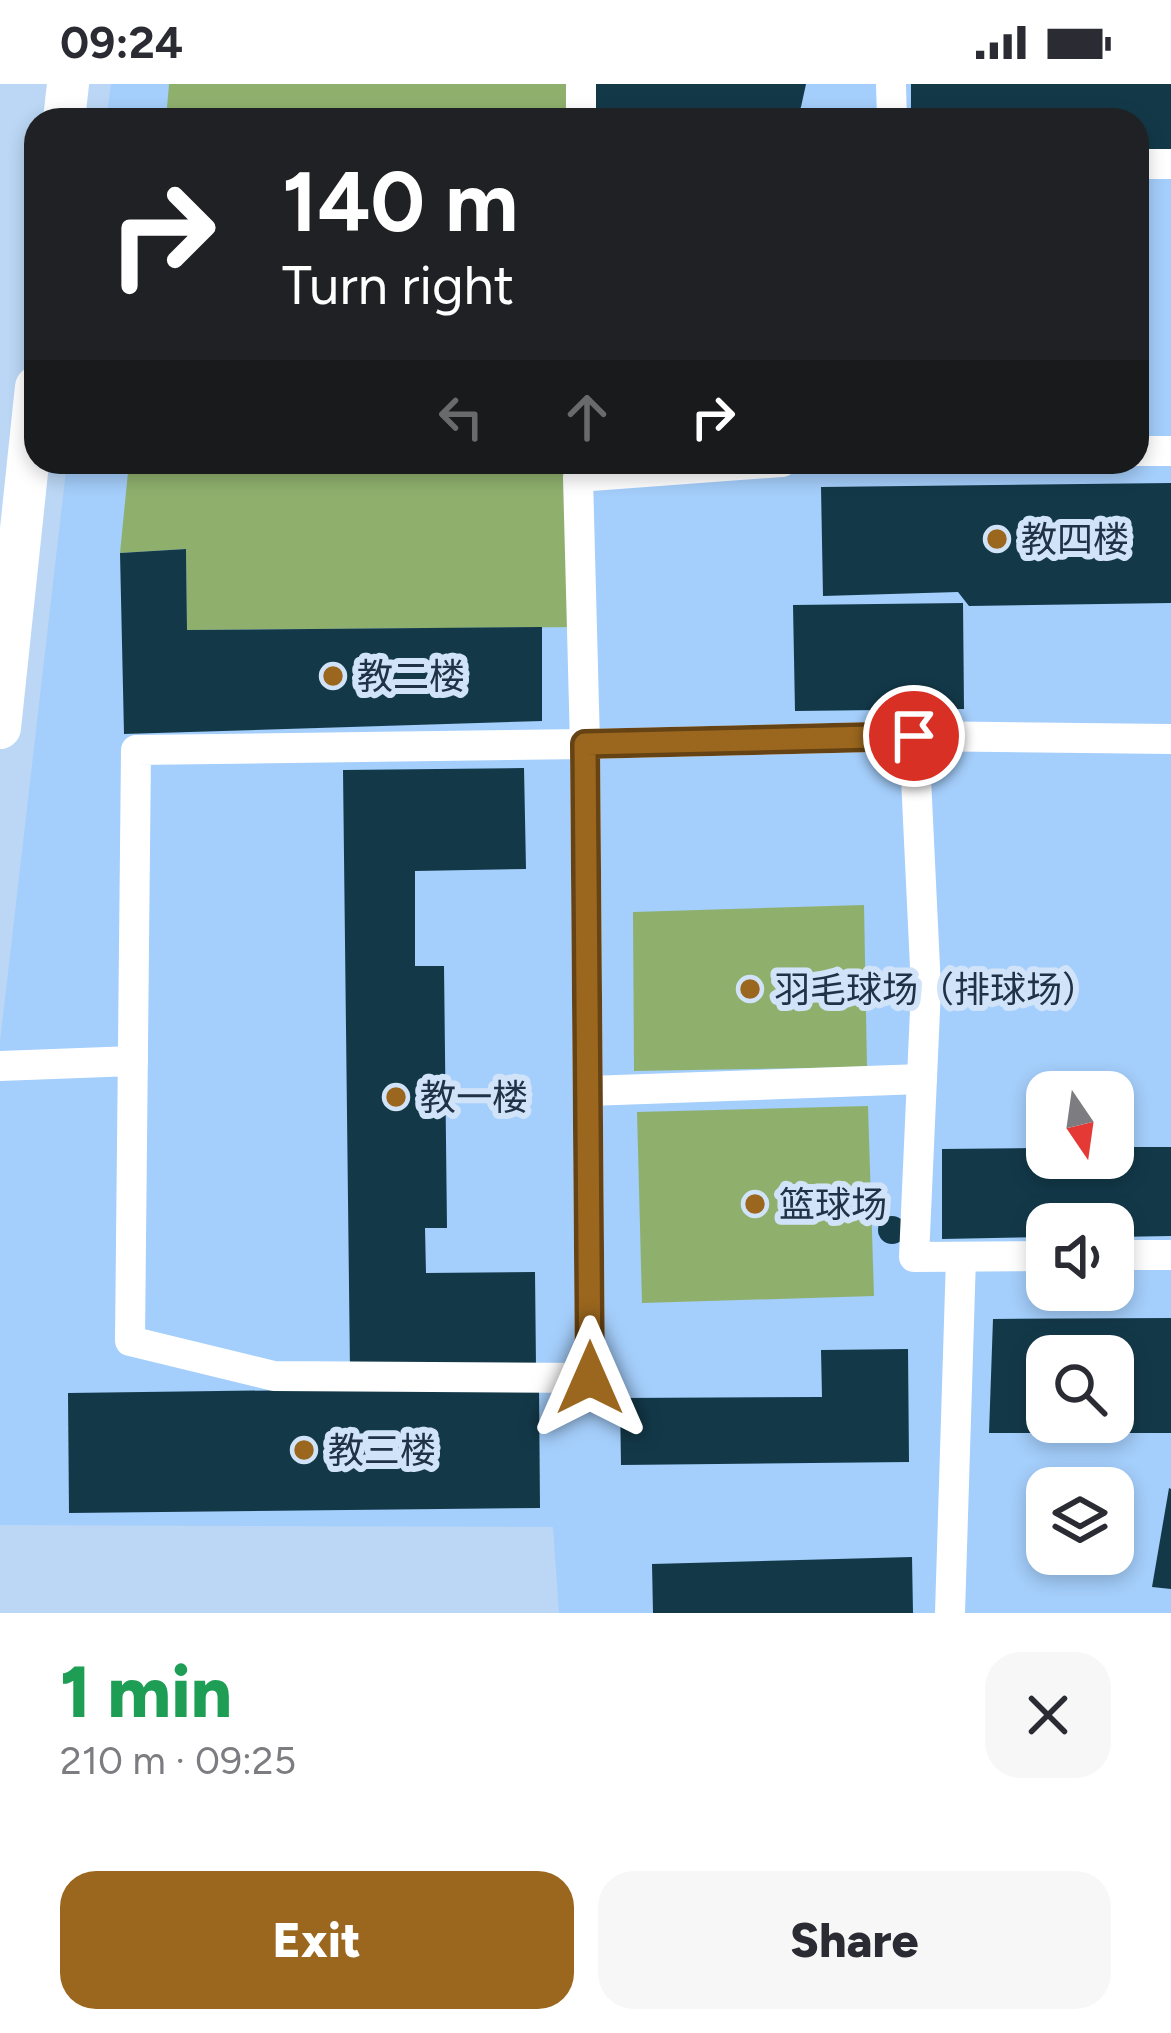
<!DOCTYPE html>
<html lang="en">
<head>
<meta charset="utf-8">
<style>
  :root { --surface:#fff; --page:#f7f7f7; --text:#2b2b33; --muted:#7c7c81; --accent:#9b671e }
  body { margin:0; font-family:Figtree,"Noto Sans SC",sans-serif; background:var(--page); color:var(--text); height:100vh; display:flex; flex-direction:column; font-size:45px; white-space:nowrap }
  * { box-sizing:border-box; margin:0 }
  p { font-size:39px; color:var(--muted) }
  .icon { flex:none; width:66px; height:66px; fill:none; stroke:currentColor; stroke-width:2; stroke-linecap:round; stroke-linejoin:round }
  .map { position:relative; height:1529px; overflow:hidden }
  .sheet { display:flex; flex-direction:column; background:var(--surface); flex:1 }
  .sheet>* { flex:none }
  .banner { position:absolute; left:24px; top:24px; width:1125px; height:366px; border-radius:36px; box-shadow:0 6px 18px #0003; background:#202124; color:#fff; overflow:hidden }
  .needle { width:78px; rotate:167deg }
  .fabs { position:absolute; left:1026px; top:987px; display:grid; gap:24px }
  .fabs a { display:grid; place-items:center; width:108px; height:108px; border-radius:24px; background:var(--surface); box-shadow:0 6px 18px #0003; font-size:60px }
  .pin { position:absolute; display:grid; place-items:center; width:102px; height:102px; color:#fff; margin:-51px; border:6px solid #fff; border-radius:50%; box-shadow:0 3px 12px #0007 }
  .me { position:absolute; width:132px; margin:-66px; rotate:0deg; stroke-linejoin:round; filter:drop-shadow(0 0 9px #0008) }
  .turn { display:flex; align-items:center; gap:42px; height:252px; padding:0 60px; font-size:54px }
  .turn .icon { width:156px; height:156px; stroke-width:2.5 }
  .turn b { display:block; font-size:84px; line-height:102px }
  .lanes { display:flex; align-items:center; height:114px; padding:0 60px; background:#0003; justify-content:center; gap:60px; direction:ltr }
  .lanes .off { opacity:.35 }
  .round { display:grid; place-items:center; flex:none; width:126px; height:126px; border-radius:36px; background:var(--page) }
  .summary { display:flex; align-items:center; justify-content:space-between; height:204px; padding:0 60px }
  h1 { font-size:72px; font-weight:800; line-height:90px; color:#1e9e55 }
  .action { display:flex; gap:24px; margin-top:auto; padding:24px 60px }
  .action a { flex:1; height:138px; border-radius:36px; background:var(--accent); color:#fff; font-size:48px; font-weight:800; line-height:138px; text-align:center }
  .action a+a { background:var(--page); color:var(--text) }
  .status { display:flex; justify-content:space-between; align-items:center; height:84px; padding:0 60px; background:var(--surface); direction:ltr }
  .status svg { height:33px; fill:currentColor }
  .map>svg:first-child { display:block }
</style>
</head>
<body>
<div class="status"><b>09:24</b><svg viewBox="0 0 49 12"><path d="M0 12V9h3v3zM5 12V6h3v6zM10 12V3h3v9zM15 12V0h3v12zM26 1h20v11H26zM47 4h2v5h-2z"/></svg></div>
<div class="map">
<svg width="1171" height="1529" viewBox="0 0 1171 1529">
  <rect width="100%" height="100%" fill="#bbd7f5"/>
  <path fill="#a4cefb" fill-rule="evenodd" d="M111,0H1171V1529H559L553,1443L0,1441V958L67,378H1137V36H106ZM1047,1008H1113V1074H1047ZM1047,1140H1113V1206H1047ZM1047,1272H1113V1338H1047ZM1047,1404H1113V1470H1047Z"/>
  <g fill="#8fb06d">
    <polygon points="169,0 585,0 585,36 166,36"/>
    <polygon points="129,378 584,378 584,543 187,546 186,465 120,469"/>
    <polygon points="864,821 867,983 634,987 633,828"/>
    <polygon points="868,1022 874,1212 642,1219 637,1028"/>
  </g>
  <g fill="#133949" fill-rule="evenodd">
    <polygon points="596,0 806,0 801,23 793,36 596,36"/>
    <polygon points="911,0 1171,0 1171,75 1137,75 1137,36 911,36"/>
    <polygon points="1171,399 1171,519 969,522 958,508 823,512 821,403"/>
    <polygon points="186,465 187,546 542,543 542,637 124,650 120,469"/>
    <polygon points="963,519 964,625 795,627 793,521"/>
    <polygon points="524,684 526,785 415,787 415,882 444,882 447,1144 425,1144 426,1189 535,1188 536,1284 350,1287 343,686"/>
    <polygon points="1113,1063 1171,1063 1171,1152 1113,1153 1113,1140 1047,1140 1047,1153 942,1155 942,1065 1047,1064 1047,1074 1113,1074"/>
    <circle cx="892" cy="1146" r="14"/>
    <path d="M1171,1234V1349H989L993,1235ZM1047,1272H1113V1338H1047Z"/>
    <polygon points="908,1265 909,1378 621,1381 620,1314 822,1313 821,1266"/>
    <polygon points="539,1303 540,1424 69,1429 68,1309"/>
    <polygon points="1169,1404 1171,1405 1171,1505 1152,1503"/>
    <polygon points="912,1473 913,1529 653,1529 652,1480"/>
  </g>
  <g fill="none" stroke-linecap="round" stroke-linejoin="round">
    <g stroke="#fff" stroke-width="30">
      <polyline points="891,0 892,36"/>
      <polyline points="581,36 581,0"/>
      <polyline points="1137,80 1171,80"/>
      <polyline points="1137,367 1171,367"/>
      <polyline points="782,378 578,393 585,660 914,652"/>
      <polygon points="585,660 590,1294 274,1292 130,1257 136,666"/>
      <polyline points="0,982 133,977"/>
      <polyline points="589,1007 922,995"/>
      <polyline points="1113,1171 1171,1171"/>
      <polyline points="1047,1172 914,1173 926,904 914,652 1171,655"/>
      <polyline points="950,1529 961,1173"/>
    </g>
    <g stroke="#fff" stroke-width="42">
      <polyline points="64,36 68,0"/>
      <polyline points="0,644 36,303"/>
    </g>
  </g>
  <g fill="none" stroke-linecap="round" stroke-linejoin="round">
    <defs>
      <polyline id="route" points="590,1294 585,660 914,652"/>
    </defs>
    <use href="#route" stroke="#654314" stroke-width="30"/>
    <use href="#route" stroke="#9b671e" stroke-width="21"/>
  </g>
  <g fill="#9b671e" stroke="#d1e3f8" stroke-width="4.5">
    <circle cx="997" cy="455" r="12"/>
    <circle cx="333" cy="592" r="12"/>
    <circle cx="750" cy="905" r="12"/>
    <circle cx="396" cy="1013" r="12"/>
    <circle cx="755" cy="1120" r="12"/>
    <circle cx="304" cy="1366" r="12"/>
  </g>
  <g text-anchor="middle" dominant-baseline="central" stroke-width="12" stroke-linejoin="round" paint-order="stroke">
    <g font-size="36" fill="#203346" stroke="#d1e3f8" text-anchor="start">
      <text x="1021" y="455">教四楼</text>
      <text x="357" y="592">教二楼</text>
      <text x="774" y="905">羽毛球场（排球场）</text>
      <text x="420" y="1013">教一楼</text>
      <text x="779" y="1120">篮球场</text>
      <text x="328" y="1366">教三楼</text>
    </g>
  </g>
</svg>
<div class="fabs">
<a><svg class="needle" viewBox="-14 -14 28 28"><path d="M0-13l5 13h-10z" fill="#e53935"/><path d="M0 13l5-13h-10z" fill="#7c7c81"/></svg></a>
<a><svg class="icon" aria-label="sound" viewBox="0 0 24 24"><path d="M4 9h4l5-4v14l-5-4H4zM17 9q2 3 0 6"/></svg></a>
<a><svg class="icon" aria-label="search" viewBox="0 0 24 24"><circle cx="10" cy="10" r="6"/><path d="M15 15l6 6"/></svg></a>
<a><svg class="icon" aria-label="layers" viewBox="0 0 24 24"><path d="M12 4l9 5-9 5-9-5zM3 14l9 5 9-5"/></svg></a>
</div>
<div class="pin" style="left:914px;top:652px;background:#d93025"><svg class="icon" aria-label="arrive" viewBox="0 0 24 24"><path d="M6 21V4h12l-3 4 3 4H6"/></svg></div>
<svg class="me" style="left:590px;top:1294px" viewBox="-20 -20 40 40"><path d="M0-17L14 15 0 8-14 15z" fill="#9b671e" stroke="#fff" stroke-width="4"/></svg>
<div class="banner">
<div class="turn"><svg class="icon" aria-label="right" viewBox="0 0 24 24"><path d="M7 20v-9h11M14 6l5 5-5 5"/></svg><div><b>140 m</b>Turn right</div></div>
<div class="lanes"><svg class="icon off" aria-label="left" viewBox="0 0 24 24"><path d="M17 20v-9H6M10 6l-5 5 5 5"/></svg><svg class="icon off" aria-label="ahead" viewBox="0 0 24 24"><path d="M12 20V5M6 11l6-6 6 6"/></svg><svg class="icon" aria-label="right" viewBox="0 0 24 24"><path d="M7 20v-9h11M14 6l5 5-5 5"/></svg></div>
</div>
</div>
<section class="sheet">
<div class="summary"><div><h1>1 min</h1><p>210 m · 09:25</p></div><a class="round"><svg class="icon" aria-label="close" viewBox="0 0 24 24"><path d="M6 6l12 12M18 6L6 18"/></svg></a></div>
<div class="action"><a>Exit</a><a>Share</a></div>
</section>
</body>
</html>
